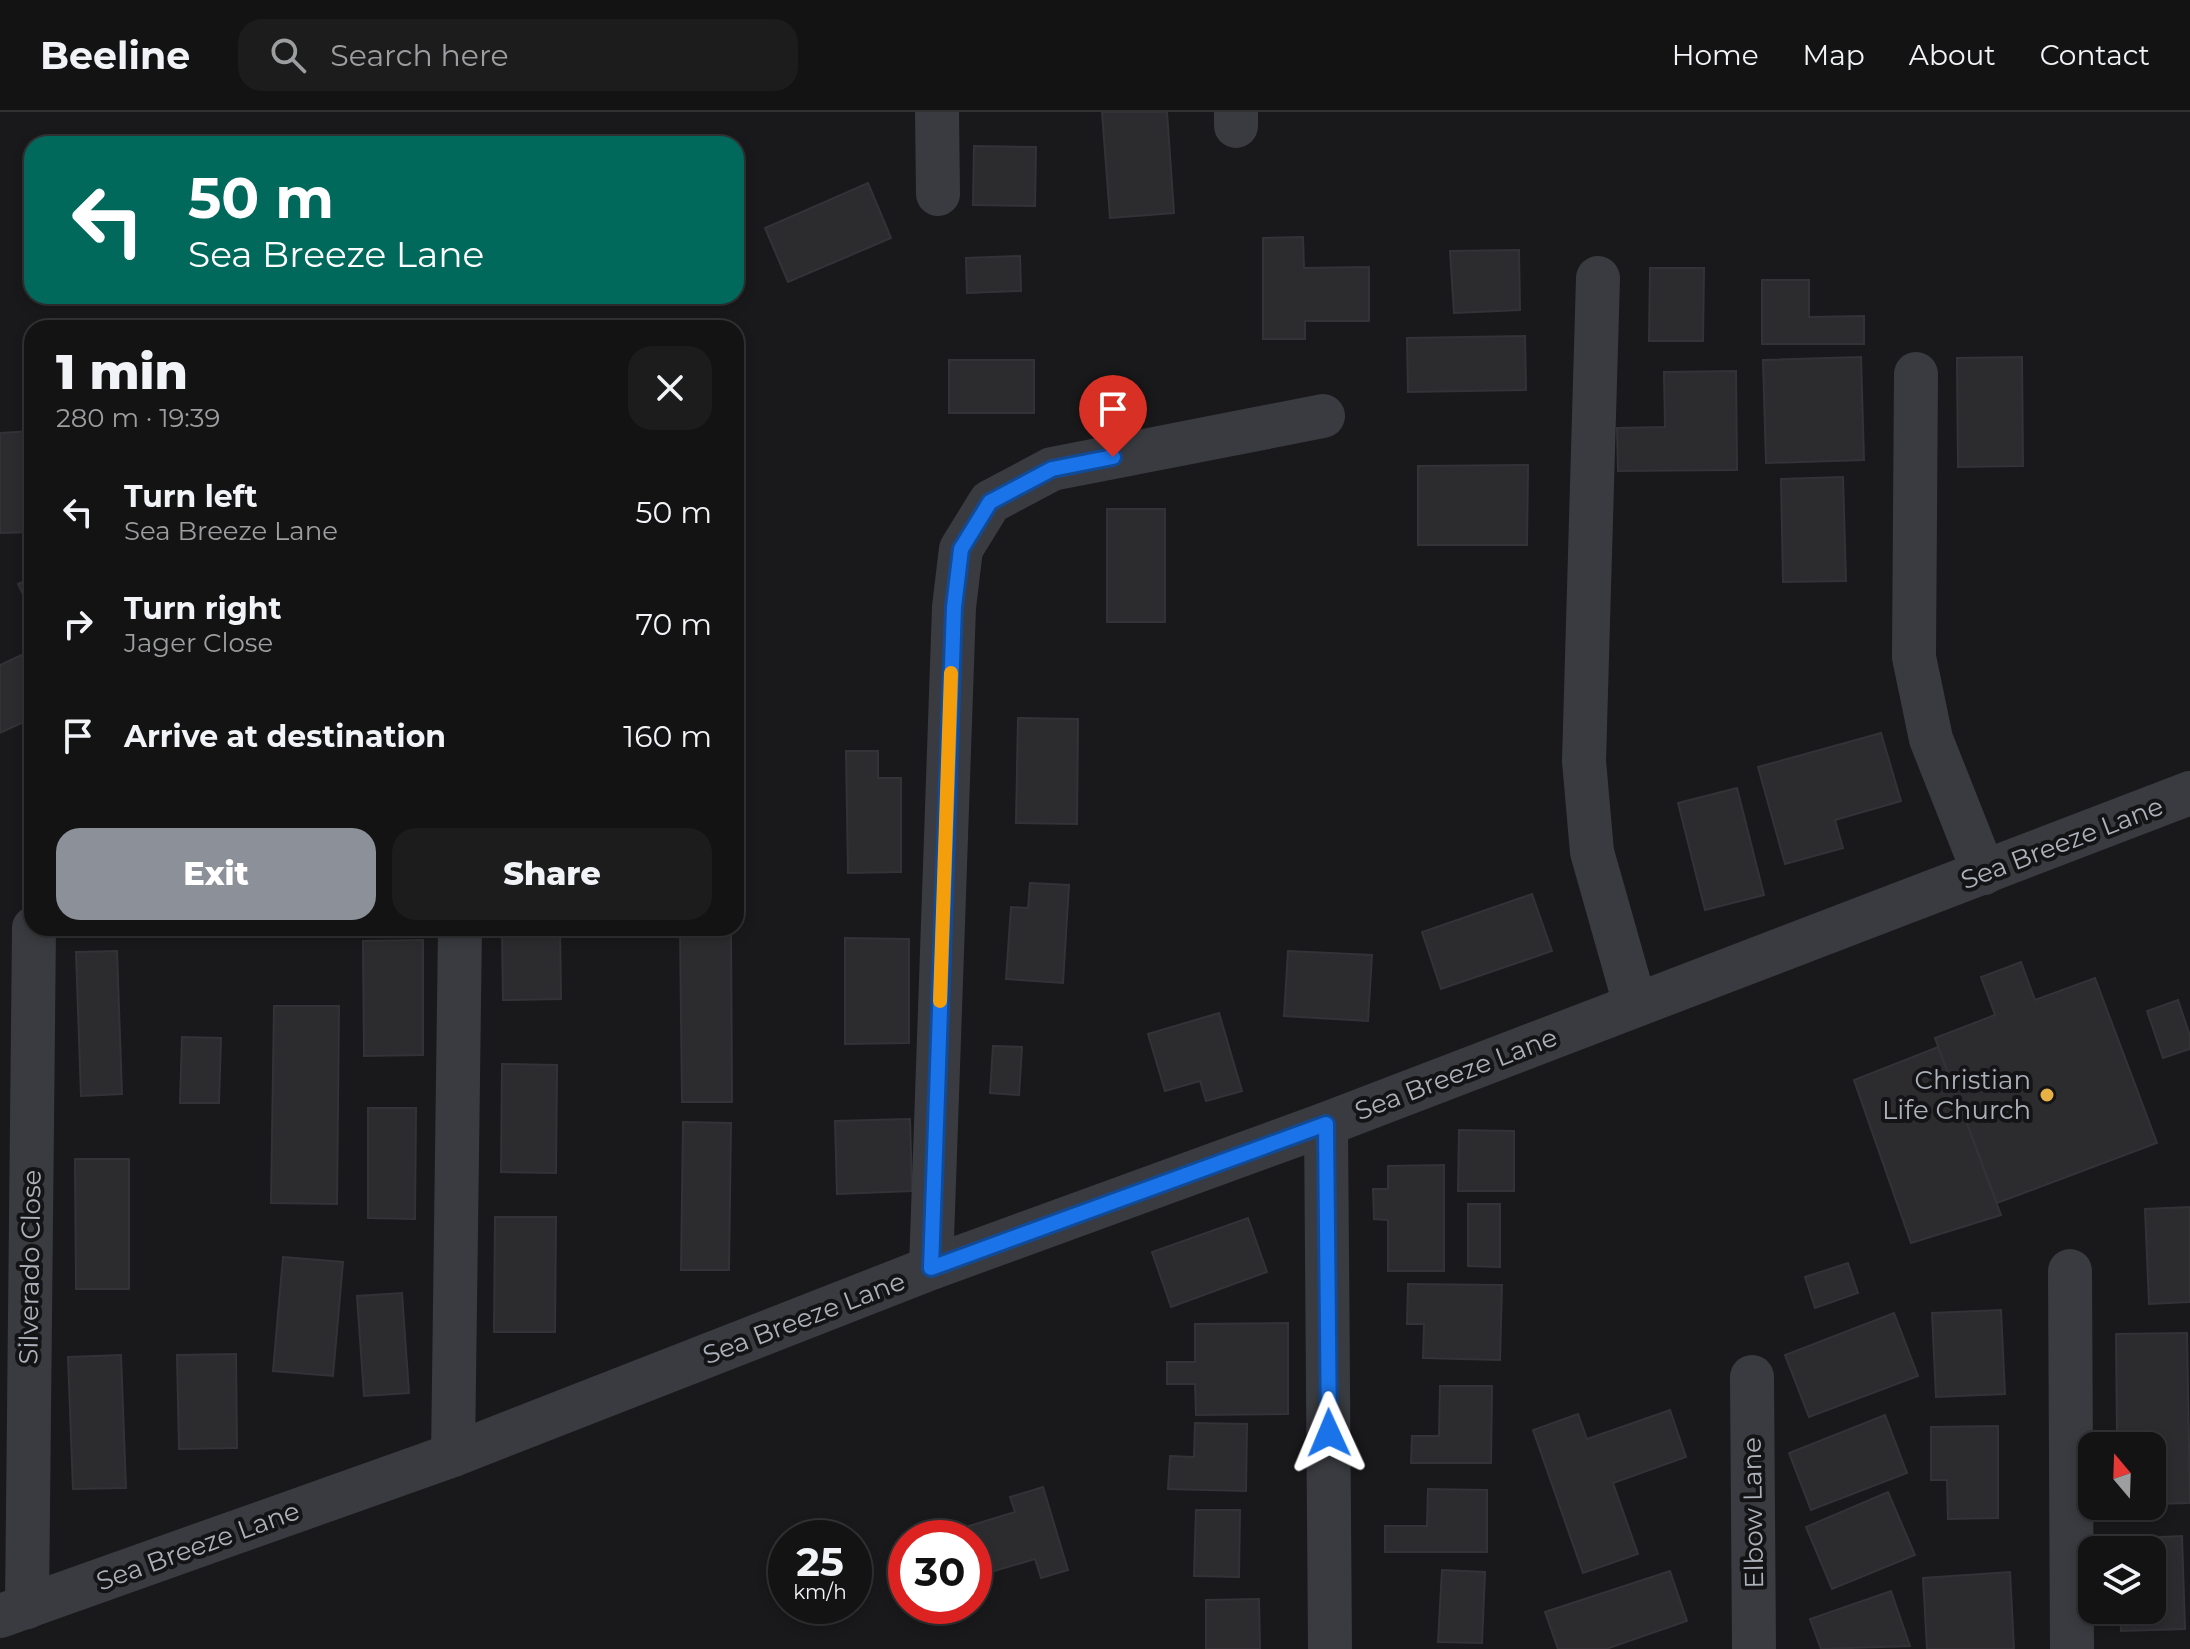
<!DOCTYPE html>
<html lang="en">
<head>
<meta charset="utf-8">
<style>
  :root { --surface:#131314; --page:#1c1c1d; --text:#f1f3f6; --muted:#9d9ea0; --line:#323234; --accent:#8c9099 }
  body { margin:0; font-family:Montserrat,sans-serif; background:var(--page); color:var(--text); height:100vh; display:flex; flex-direction:column; font-size:30px; white-space:nowrap }
  * { box-sizing:border-box; margin:0 }
  p { font-size:26px; color:var(--muted) }
  .icon { flex:none; width:44px; height:44px; fill:none; stroke:currentColor; stroke-width:2; stroke-linecap:round; stroke-linejoin:round }
  .map { position:relative; flex:1; overflow:hidden }
  .side { position:absolute; left:24px; top:208px; width:720px; height:616px; display:flex; flex-direction:column; background:var(--surface); border-radius:24px; box-shadow:0 4px 12px #0003,0 0 0 2px var(--line) }
  .side>* { flex:none }
  .banner { position:absolute; left:24px; top:24px; width:720px; height:168px; border-radius:24px; box-shadow:0 4px 12px #0003,0 0 0 2px var(--line); background:#00695c; color:#fff; overflow:hidden }
  .needle { width:52px; rotate:341deg }
  .tools { position:absolute; left:2078px; top:1320px; display:grid; gap:16px }
  .tools a { display:grid; place-items:center; width:88px; height:88px; border-radius:16px; background:var(--surface); box-shadow:0 4px 12px #0003,0 0 0 2px var(--line); font-size:40px }
  .speed { position:absolute; left:768px; top:1408px; display:flex; gap:16px; font-size:40px; font-weight:700; text-align:center }
  .speed>* { display:grid; place-content:center; width:104px; height:104px; border-radius:50%; background:var(--surface); box-shadow:0 4px 12px #0003,0 0 0 2px var(--line); line-height:1 }
  .speed small { font-size:20px; font-weight:400 }
  .speed .limit { border:12px solid #d22; background:#fff; color:#111 }
  .pin { position:absolute; display:grid; place-items:center; width:68px; height:68px; color:#fff; margin:-82px -34px; border-radius:50% 50% 50% 0; rotate:-45deg; box-shadow:0 0 8px #0007 }
  .pin .icon { rotate:45deg }
  .me { position:absolute; width:88px; margin:-44px; rotate:359deg; stroke-linejoin:round; filter:drop-shadow(0 0 6px #0008) }
  .turn { display:flex; align-items:center; gap:28px; height:168px; padding:0 32px; font-size:36px }
  .turn .icon { width:104px; height:104px; stroke-width:2.5 }
  .turn b { display:block; font-size:56px; line-height:68px }
  .round { display:grid; place-items:center; flex:none; width:84px; height:84px; border-radius:24px; background:var(--page) }
  .headline { display:flex; align-items:center; justify-content:space-between; height:136px; padding:0 32px }
  h1 { font-size:48px; font-weight:800; line-height:60px }
  .primary-button { display:flex; gap:16px; margin-top:auto; padding:16px 32px }
  .primary-button a { flex:1; height:92px; border-radius:24px; background:var(--accent); color:#fff; font-size:32px; font-weight:800; line-height:92px; text-align:center }
  .primary-button a+a { background:var(--page); color:var(--text) }
  ul { padding:0; list-style:none }
  li { display:flex; align-items:center; gap:24px; height:112px; padding:0 32px }
  li div { flex:1 }
  li b { display:block; font-size:30px }
  li em { font-style:normal }
  header { display:flex; align-items:center; gap:48px; box-sizing:border-box; height:112px; padding:0 40px; background:var(--surface); border-bottom:2px solid var(--line) }
  header strong { font-size:38px }
  nav { display:flex; gap:44px; margin-inline-start:auto; font-size:28px }
  .search { width:560px; height:72px; background:var(--page); display:flex; align-items:center; gap:20px; box-sizing:border-box; padding:0 28px; border-radius:24px; color:var(--muted); font-size:30px }
  .map>svg:first-child { display:block }
</style>
</head>
<body>
<header>
<strong>Beeline</strong>
<div class="search"><svg class="icon" aria-label="search" viewBox="0 0 24 24"><circle cx="10" cy="10" r="6"/><path d="M15 15l6 6"/></svg>Search here</div>
<nav><a>Home</a><a>Map</a><a>About</a><a>Contact</a></nav>
</header>
<div class="map">
<svg width="2190" height="1537" viewBox="0 0 2190 1537">
  <rect width="100%" height="100%" fill="#19191b"/>
  <g fill="#2c2c2f" stroke="#333337" stroke-width="2">
    <polygon points="1102,0 1167,0 1174,101 1110,106"/>
    <polygon points="974,34 1036,35 1035,94 973,93"/>
    <polygon points="868,71 891,126 788,170 765,116"/>
    <polygon points="1303,125 1304,156 1369,155 1369,209 1305,209 1305,227 1263,227 1263,126"/>
    <polygon points="1519,138 1520,198 1454,201 1450,139"/>
    <polygon points="1020,144 1021,179 967,181 966,146"/>
    <polygon points="1650,156 1704,156 1703,229 1649,229"/>
    <polygon points="1762,168 1809,168 1809,205 1864,204 1864,232 1762,232"/>
    <polygon points="1525,224 1526,278 1408,280 1407,226"/>
    <polygon points="1861,245 1864,348 1766,351 1763,248"/>
    <polygon points="2022,245 2023,354 1958,355 1957,246"/>
    <rect x="949" y="248" width="85" height="53"/>
    <polygon points="1736,259 1737,358 1618,359 1617,316 1665,315 1664,260"/>
    <polygon points="32,319 32,420 0,421 0,321"/>
    <polygon points="1528,353 1527,433 1418,433 1418,354"/>
    <polygon points="1843,365 1846,469 1783,470 1781,367"/>
    <rect x="1107" y="397" width="58" height="113"/>
    <polygon points="32,465 32,501 18,472"/>
    <polygon points="32,538 32,606 0,621 0,553"/>
    <polygon points="1018,606 1078,607 1077,712 1016,711"/>
    <polygon points="1881,621 1901,689 1835,708 1843,736 1785,752 1758,655"/>
    <polygon points="846,639 878,639 878,666 901,666 901,760 848,761"/>
    <polygon points="1737,676 1764,783 1705,798 1678,691"/>
    <polygon points="1030,771 1069,773 1063,871 1006,867 1011,795 1028,796"/>
    <polygon points="1532,782 1552,839 1441,877 1422,820"/>
    <polygon points="502,816 560,816 561,887 503,888"/>
    <polygon points="680,816 731,816 732,990 682,990"/>
    <polygon points="845,826 909,827 909,931 845,932"/>
    <polygon points="423,828 423,943 364,944 363,829"/>
    <polygon points="117,839 122,982 81,984 76,840"/>
    <polygon points="1288,839 1372,843 1368,909 1284,904"/>
    <polygon points="2021,850 2035,888 2095,866 2157,1031 1997,1091 1935,926 1995,903 1981,865"/>
    <polygon points="2178,888 2190,924 2190,937 2163,946 2147,899"/>
    <polygon points="274,894 339,894 337,1092 271,1091"/>
    <polygon points="1219,901 1242,979 1206,989 1200,969 1165,979 1148,922"/>
    <polygon points="182,925 221,926 219,991 180,991"/>
    <polygon points="993,934 1022,935 1019,983 990,981"/>
    <polygon points="1938,935 2001,1103 1911,1131 1854,968"/>
    <polygon points="502,952 557,953 556,1061 501,1060"/>
    <polygon points="368,996 416,996 415,1107 368,1106"/>
    <polygon points="910,1007 912,1079 837,1082 835,1009"/>
    <polygon points="683,1010 731,1011 729,1158 681,1158"/>
    <polygon points="1459,1018 1514,1019 1514,1079 1458,1079"/>
    <polygon points="75,1047 129,1047 129,1177 76,1177"/>
    <polygon points="1444,1053 1444,1159 1388,1159 1388,1108 1374,1107 1373,1077 1388,1077 1388,1054"/>
    <polygon points="1468,1092 1500,1092 1500,1155 1468,1154"/>
    <polygon points="2190,1095 2190,1190 2149,1192 2145,1097"/>
    <polygon points="495,1105 556,1105 555,1220 494,1220"/>
    <polygon points="1248,1106 1267,1160 1171,1195 1152,1140"/>
    <polygon points="283,1145 343,1150 333,1264 273,1259"/>
    <polygon points="1848,1151 1858,1181 1815,1196 1805,1165"/>
    <polygon points="1408,1172 1502,1173 1500,1248 1423,1246 1424,1212 1407,1212"/>
    <polygon points="402,1181 409,1281 364,1284 357,1184"/>
    <polygon points="2001,1198 2005,1282 1936,1285 1932,1201"/>
    <polygon points="1894,1201 1918,1264 1809,1305 1785,1243"/>
    <polygon points="1288,1211 1288,1302 1196,1303 1195,1272 1167,1272 1167,1250 1195,1250 1195,1212"/>
    <polygon points="2187,1221 2190,1391 2152,1392 2152,1334 2140,1334 2140,1322 2117,1322 2116,1222"/>
    <polygon points="236,1242 237,1336 179,1337 177,1243"/>
    <polygon points="121,1243 126,1376 73,1377 68,1245"/>
    <polygon points="1440,1274 1492,1274 1491,1351 1411,1351 1412,1324 1439,1324"/>
    <polygon points="1670,1298 1686,1345 1613,1371 1638,1442 1583,1461 1533,1318 1578,1302 1587,1327"/>
    <polygon points="1885,1303 1907,1361 1811,1398 1789,1341"/>
    <polygon points="1195,1311 1247,1312 1246,1379 1168,1377 1170,1344 1194,1345"/>
    <polygon points="1998,1314 1998,1406 1948,1407 1947,1368 1931,1368 1931,1315"/>
    <polygon points="1043,1375 1068,1458 1041,1466 1035,1447 974,1465 974,1426 948,1426 946,1421 1015,1400 1010,1385"/>
    <polygon points="1428,1377 1487,1378 1487,1440 1385,1440 1385,1414 1427,1414"/>
    <polygon points="1888,1380 1915,1443 1832,1477 1806,1415"/>
    <polygon points="1196,1398 1240,1398 1239,1465 1194,1464"/>
    <polygon points="2182,1424 2185,1517 2121,1519 2120,1498 2152,1498 2152,1438 2118,1438 2118,1427"/>
    <polygon points="1442,1458 1485,1460 1482,1531 1438,1530"/>
    <polygon points="1670,1459 1687,1509 1606,1537 1558,1537 1545,1500"/>
    <polygon points="2010,1460 2014,1537 1927,1537 1923,1466"/>
    <polygon points="1891,1479 1910,1534 1821,1537 1810,1507"/>
    <polygon points="1259,1487 1260,1537 1206,1537 1206,1488"/>
  </g>
  <g fill="none" stroke-linecap="round" stroke-linejoin="round">
    <g stroke="#3a3b40" stroke-width="44">
      <polyline points="937,0 938,82"/>
      <polyline points="1236,14 1236,0"/>
      <polyline points="1598,166 1584,649 1592,740 1635,892"/>
      <polyline points="1916,262 1914,545 1931,627 1984,761"/>
      <polyline points="1326,1012 1330,1537"/>
      <polyline points="931,1156 954,495 961,437 990,390 1052,357 1323,304"/>
      <polyline points="2070,1159 2072,1537"/>
      <polyline points="1752,1265 1754,1537"/>
      <polyline points="453,1343 460,816"/>
      <polyline points="27,1495 34,816"/>
      <polyline points="0,1504 453,1343 931,1156 1326,1012 2190,681"/>
    </g>
  </g>
  <g fill="none" stroke-linecap="round" stroke-linejoin="round">
    <defs>
      <polyline id="route" points="1113,345 1052,357 990,390 961,437 954,495 931,1156 1326,1012 1329,1321"/>
    </defs>
    <use href="#route" stroke="#114b97" stroke-width="20"/>
    <use href="#route" stroke="#1a73e8" stroke-width="14"/>
    <polyline stroke="#f59e0b" stroke-width="14" points="940,889 951,561"/>
  </g>
  <circle fill="#e8b045" stroke="#141416" stroke-width="3" cx="2047" cy="983" r="8"/>
  <g text-anchor="middle" dominant-baseline="central" stroke-width="8" stroke-linejoin="round" paint-order="stroke">
    <g font-size="26" fill="#acb1ba" stroke="#141416">
      <text transform="translate(2062 731) rotate(-21)">Sea Breeze Lane</text>
      <text transform="translate(1456 962) rotate(-21)">Sea Breeze Lane</text>
      <text transform="translate(30 1155) rotate(-89)">Silverado Close</text>
      <text transform="translate(804 1206) rotate(-21)">Sea Breeze Lane</text>
      <text transform="translate(1753 1401) rotate(-91)">Elbow Lane</text>
      <text transform="translate(198 1434) rotate(-20)">Sea Breeze Lane</text>
    </g>
    <g font-size="26" fill="#acb1ba" stroke="#141416" text-anchor="end">
      <text x="2031" y="968">Christian<tspan x="2031" dy="30">Life Church</tspan></text>
    </g>
  </g>
</svg>
<div class="tools">
<a><svg class="needle" viewBox="-14 -14 28 28"><path d="M0-13l5 13h-10z" fill="#e53935"/><path d="M0 13l5-13h-10z" fill="#9d9ea0"/></svg></a>
<a><svg class="icon" aria-label="layers" viewBox="0 0 24 24"><path d="M12 4l9 5-9 5-9-5zM3 14l9 5 9-5"/></svg></a>
</div>
<div class="speed"><div>25<small>km/h</small></div><div class="limit">30</div></div>
<div class="pin" style="left:1113px;top:345px;background:#d93025"><svg class="icon" aria-label="arrive" viewBox="0 0 24 24"><path d="M6 21V4h12l-3 4 3 4H6"/></svg></div>
<svg class="me" style="left:1329px;top:1321px" viewBox="-20 -20 40 40"><path d="M0-17L14 15 0 8-14 15z" fill="#1a73e8" stroke="#fff" stroke-width="4"/></svg>
<div class="banner">
<div class="turn"><svg class="icon" aria-label="left" viewBox="0 0 24 24"><path d="M17 20v-9H6M10 6l-5 5 5 5"/></svg><div><b>50 m</b>Sea Breeze Lane</div></div>
</div>
<section class="side">
<div class="headline"><div><h1>1 min</h1><p>280 m · 19:39</p></div><a class="round"><svg class="icon" aria-label="close" viewBox="0 0 24 24"><path d="M6 6l12 12M18 6L6 18"/></svg></a></div>
<ul>
<li><svg class="icon" aria-label="left" viewBox="0 0 24 24"><path d="M17 20v-9H6M10 6l-5 5 5 5"/></svg><div><b>Turn left</b><p>Sea Breeze Lane</p></div><em>50 m</em></li>
<li><svg class="icon" aria-label="right" viewBox="0 0 24 24"><path d="M7 20v-9h11M14 6l5 5-5 5"/></svg><div><b>Turn right</b><p>Jager Close</p></div><em>70 m</em></li>
<li><svg class="icon" aria-label="arrive" viewBox="0 0 24 24"><path d="M6 21V4h12l-3 4 3 4H6"/></svg><div><b>Arrive at destination</b></div><em>160 m</em></li>
</ul>
<div class="primary-button"><a>Exit</a><a>Share</a></div>
</section>
</div>
</body>
</html>
